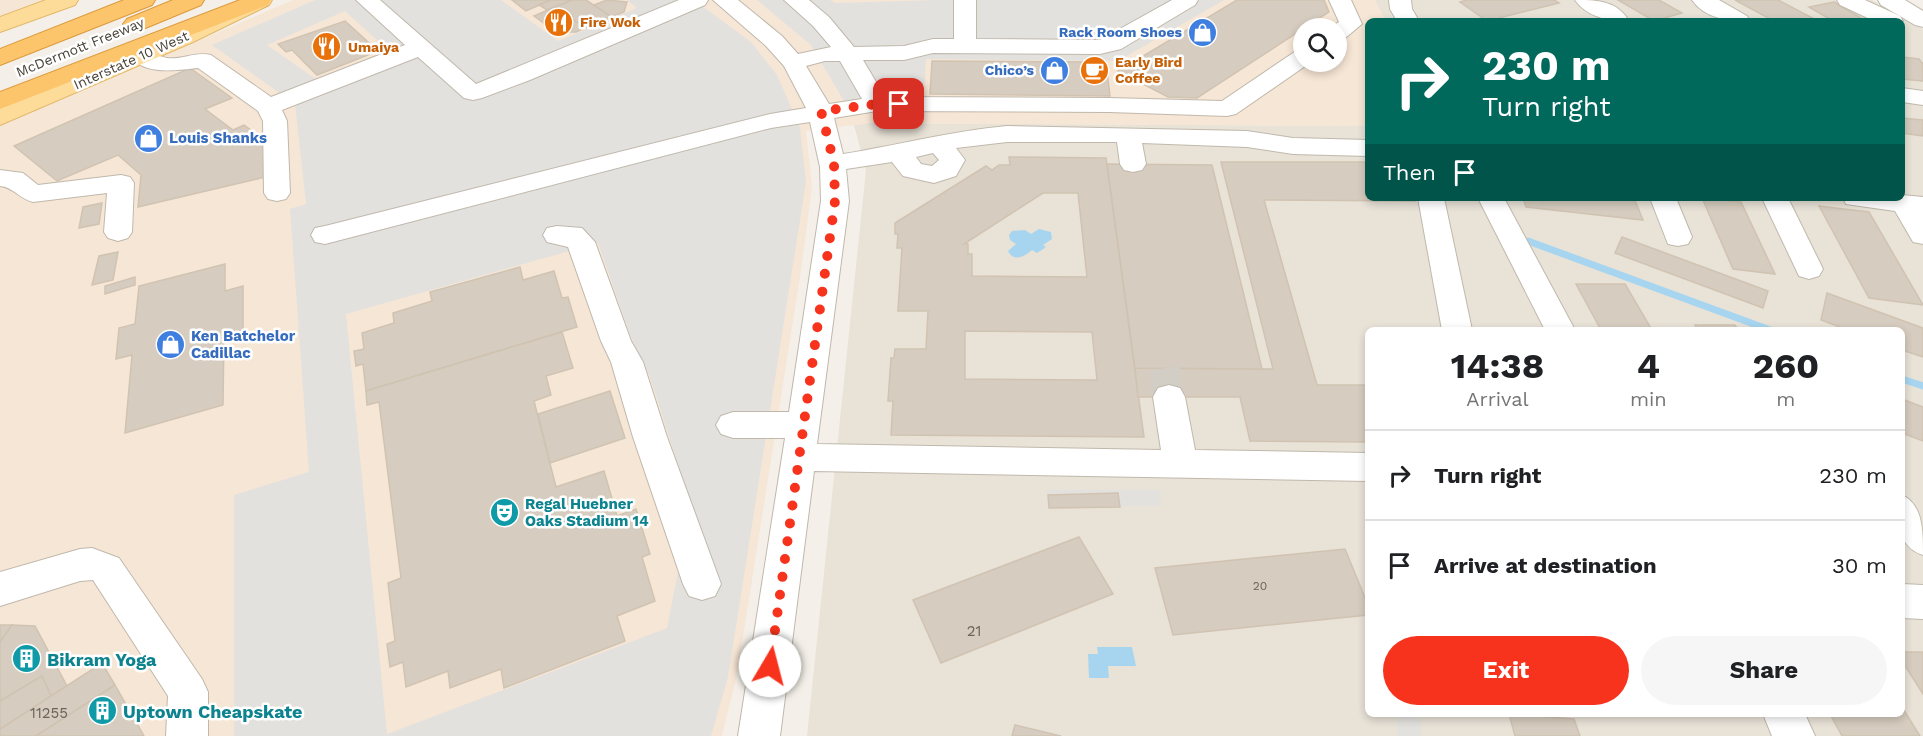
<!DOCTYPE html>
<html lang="en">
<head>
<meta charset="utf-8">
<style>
  :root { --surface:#fff; --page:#f6f6f6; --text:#202124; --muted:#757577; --line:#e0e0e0; --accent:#f8331d }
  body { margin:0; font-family:"Work Sans",sans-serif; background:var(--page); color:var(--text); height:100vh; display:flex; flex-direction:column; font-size:22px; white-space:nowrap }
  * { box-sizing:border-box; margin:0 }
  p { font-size:20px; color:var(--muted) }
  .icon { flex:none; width:33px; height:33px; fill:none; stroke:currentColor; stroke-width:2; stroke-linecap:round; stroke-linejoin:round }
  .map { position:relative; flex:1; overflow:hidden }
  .drawer { position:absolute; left:1365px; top:327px; width:540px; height:390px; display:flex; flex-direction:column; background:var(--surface); border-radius:9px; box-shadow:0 3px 9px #0003 }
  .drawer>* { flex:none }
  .banner { position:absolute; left:1365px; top:18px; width:540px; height:183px; border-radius:9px; box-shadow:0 3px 9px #0003; background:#00695c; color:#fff; overflow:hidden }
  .tools { position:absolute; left:1293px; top:18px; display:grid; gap:12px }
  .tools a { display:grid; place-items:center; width:54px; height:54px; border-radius:50%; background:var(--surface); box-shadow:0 3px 9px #0003; font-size:30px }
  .pin { position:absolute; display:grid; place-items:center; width:51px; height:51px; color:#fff; margin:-26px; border-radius:12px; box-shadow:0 3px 9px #0006 }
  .me { position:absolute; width:66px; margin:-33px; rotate:8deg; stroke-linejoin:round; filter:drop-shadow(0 0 4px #0008) }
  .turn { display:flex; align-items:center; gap:21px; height:126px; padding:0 18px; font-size:27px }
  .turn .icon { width:78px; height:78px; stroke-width:2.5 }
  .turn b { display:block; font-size:42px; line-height:51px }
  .then { display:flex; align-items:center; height:57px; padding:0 18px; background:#0003; gap:12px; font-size:22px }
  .eta { display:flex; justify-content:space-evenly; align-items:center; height:102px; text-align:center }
  .eta b { font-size:36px; font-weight:700; line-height:42px }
  .cta { display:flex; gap:12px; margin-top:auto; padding:12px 18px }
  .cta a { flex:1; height:69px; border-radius:36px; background:var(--accent); color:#fff; font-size:24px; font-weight:700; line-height:69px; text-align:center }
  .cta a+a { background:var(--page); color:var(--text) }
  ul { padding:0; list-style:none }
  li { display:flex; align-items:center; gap:18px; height:90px; padding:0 18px; border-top:2px solid var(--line) }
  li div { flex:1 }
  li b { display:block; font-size:22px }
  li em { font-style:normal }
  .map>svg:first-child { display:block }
</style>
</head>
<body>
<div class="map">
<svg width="1923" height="736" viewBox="0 0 1923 736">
  <rect width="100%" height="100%" fill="#f4f0e9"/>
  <path fill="#e8e2d7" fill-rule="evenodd" d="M1375,0H1872L1923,29V736H807L866,170L854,125L869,123L1368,126V198H1902V21H1385ZM1368,330H1902V714H1368Z"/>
  <g fill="#f6e6d5" fill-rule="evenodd">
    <polygon points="0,0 48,0 0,18"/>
    <path d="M293,0H1375L1385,21H1368V126L869,123L806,131L812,186L802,264L737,675L722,736H0V126ZM1304,28H1336V62H1304Z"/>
  </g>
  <g fill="#e3e1de" fill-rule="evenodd">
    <path d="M315,0H501L558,41L637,8L627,0H694L751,42L777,75L800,128L806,182L728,677L711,736H234V495L309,472L290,209L306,204L295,104L212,45ZM345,11L389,51L317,80L267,45ZM598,243L630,335L650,377L691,506L667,628L387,734L346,314Z"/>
    <polygon points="757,0 830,0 835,3 937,0 1224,0 1118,61 926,59 924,95 844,101 811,45"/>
    <polygon points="1047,490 1160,490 1162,506 1048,506"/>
    <polygon points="1397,714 1421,720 1421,736 1398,736"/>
  </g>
  <g fill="#a7d5f0">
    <path d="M1039,229L1051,232L1052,239L1043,245L1046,247L1037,253L1032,250C1025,256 1014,263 1008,251L1016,244L1010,240L1009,235L1012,231L1025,230L1031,234Z"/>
    <polygon points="1097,647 1132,647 1136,666 1108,666 1109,678 1089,678 1088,654 1098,654"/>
  </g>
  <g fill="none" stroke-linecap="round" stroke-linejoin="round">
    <g stroke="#a7d5f0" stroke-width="7">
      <polyline points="1528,241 1770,330"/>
      <polyline points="1902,379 1923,386"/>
    </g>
  </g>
  <g fill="#d6ccbf" stroke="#d1c3b2" stroke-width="1.5" fill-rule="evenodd">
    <polygon points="512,0 551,0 526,11"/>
    <polygon points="551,0 572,0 547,10 539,5"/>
    <polygon points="572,0 586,0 612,17 585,28 555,7"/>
    <polygon points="607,0 627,2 624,12 612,17 594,5"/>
    <polygon points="1237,0 1324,0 1329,12 1197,98 1168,97 1118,71"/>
    <polygon points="1467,0 1554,0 1559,3 1487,21 1460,2"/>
    <polygon points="1618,0 1659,0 1682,13 1654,21"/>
    <polygon points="1735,0 1778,0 1818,21 1774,21"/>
    <polygon points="1834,2 1866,21 1833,21 1809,7"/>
    <polygon points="555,7 585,28 576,32 556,32 534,16"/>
    <polygon points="345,21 378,51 317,75 292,50 286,52 278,44"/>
    <polygon points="1902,57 1919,59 1923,64 1923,81 1902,79"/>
    <polygon points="932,61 1090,62 1107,71 1110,96 930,94"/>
    <polygon points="190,68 232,98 205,109 233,130 244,125 273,146 274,175 138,207 141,175 118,155 57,181 14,146"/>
    <polygon points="1902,118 1923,120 1923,136 1902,133"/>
    <path d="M1009,157L1106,158L1144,437L891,435L893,401H888L891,358H894L895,349H926L928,311H898L902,248H897L898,234H895V223L986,166L992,170L999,165H1010ZM1043,193H1078L1087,277L972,276V254H968V244H964ZM965,331L1092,332L1097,380L965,379Z"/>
    <polygon points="1221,162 1368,162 1368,198 1414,198 1415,201 1264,200 1317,385 1368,385 1368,442 1250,441 1240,397 1138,397 1135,368 1273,369"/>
    <polygon points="1107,164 1212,165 1262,369 1135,368"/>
    <polygon points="1523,198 1634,198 1643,220 1526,207"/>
    <polygon points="1702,198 1741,202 1775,274 1733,269"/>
    <polygon points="102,203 99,224 79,228 83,207"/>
    <polygon points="1819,206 1869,212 1923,305 1869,298"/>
    <polygon points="1622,237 1768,291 1763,308 1615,253"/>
    <polygon points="118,252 113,280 92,285 99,256"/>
    <polygon points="225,264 225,291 243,286 243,330 224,335 223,405 125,433 132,355 116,359 119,328 135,324 139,286"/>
    <polygon points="520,267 523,280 554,271 562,298 568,297 577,327 366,391 363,364 356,366 354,351 364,349 362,333 394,323 393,313 432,301 430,292"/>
    <polygon points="135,277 135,285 105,294 105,286"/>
    <polygon points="1576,284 1625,284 1652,330 1601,330"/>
    <polygon points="1827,293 1923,328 1923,357 1902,350 1902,330 1848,330 1821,320"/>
    <polygon points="1695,325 1735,325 1738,330 1698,330"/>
    <polygon points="562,332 573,368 546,376 551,395 534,401 556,487 604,471 617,516 636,509 650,554 642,557 655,601 617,616 625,641 504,688 501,669 450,688 448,671 406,687 403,662 390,667 387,644 395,641 388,583 401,578 379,402 367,405 366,391"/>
    <polygon points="610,391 625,438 550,463 538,414"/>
    <polygon points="1902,399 1923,407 1923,441 1902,433"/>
    <polygon points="1118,493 1120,507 1049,508 1048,495"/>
    <polygon points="1079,537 1113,594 941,663 913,600"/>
    <polygon points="1345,549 1368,605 1368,615 1173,635 1155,568"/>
    <polygon points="0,625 12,625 0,642"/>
    <polygon points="12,625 35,626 67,686 51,696 42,676 0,701 0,642"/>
    <polygon points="1902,652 1923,652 1923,694 1902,661"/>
    <polygon points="102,663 115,685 36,736 0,736 0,729"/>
    <polygon points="42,676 51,696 0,729 0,701"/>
    <polygon points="115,685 144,736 36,736"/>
    <polygon points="1902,707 1920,736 1842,736 1830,714 1902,714"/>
    <polygon points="1509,714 1574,719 1580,736 1515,736"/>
    <polygon points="1015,725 1061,736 1012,736"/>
  </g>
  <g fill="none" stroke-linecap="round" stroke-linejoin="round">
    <polyline stroke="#d2cdc5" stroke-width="30" stroke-dasharray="30 15" stroke-linecap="butt" points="1165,368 1169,397"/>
    <defs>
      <g id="minor">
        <path d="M356,0H380L476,84L679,0H708L705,5L530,80L482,98L473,100L464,98L418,57L282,110L287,121L290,193L286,199L277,201L268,199L264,193L263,121L258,111L198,68C178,70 144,76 130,56L134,51C147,48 154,56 167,58C182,60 196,51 211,55L271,97L405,45Z"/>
        <path d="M713,0H738L782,36L798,54L831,47L813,26L784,0H809L829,17L854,47L904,46L933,39H954V0H976V39L1100,40L1172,0H1198L1195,5L1121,49L1100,54L933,53L904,60H863L885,97L1109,98L1222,101L1296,51L1304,49V62H1311L1236,114L1227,116L1109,112L877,111L834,118L843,154C899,145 951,131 1007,126L1247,131L1293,138L1368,140V156L1293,154L1247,147L1142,143L1146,164L1142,170L1133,172L1124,170L1120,164L1117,142H1007L956,148L965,160L956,176L934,183L903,176L892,162L846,169L849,201L817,444L1161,450L1153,397L1158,388L1169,385L1180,388L1185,397L1195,450L1368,453V481L814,471L780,736H738L785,438H733L721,434L716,425L721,416L733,412H789L821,201L820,167L810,122L771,128L325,244L315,242L311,235L315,228L325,226L770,114L806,108L784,66L766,46ZM825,61H840L862,99L829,104L806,66ZM933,153L939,160L932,166L921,164L916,157Z"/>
        <polygon points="1329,0 1351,0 1362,24 1344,39 1336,41 1336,28 1329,28 1339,22"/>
        <polygon points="1389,0 1411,0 1412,9 1419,21 1397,21 1390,9"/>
        <path d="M1575,0C1594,0 1615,0 1627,18L1625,21C1607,21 1586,16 1575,0Z"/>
        <path d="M1692,0H1719L1747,16L1750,21C1729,21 1705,19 1692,0Z"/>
        <polygon points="1837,0 1865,0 1900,16 1903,21 1874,21 1840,5"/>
        <polygon points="1878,0 1905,0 1923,11 1923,27 1915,25 1881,5"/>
        <polygon points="1902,88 1923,91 1923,105 1902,102"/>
        <path d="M0,170L23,173L38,185L121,175L130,177L134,183L132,232L128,238L118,241L108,238L104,232L107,193L33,202C20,199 13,187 0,186Z"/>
        <polygon points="1902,195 1923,197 1923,244 1913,242 1895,211 1846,204 1843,198 1902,198"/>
        <polygon points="1418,198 1444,198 1472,330 1442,330"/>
        <polygon points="1478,198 1504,198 1575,330 1545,330"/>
        <polygon points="1650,198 1676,198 1692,237 1688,244 1678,246 1668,244"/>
        <polygon points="1762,198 1788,198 1823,269 1819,276 1809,279 1799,276"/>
        <polygon points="557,226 582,228 595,242 631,341 643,362 667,437 721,584 715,596 702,600 689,596 683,584 633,437 611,362 601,341 568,247 547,242 543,235 547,228"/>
        <path d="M1902,495C1923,505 1923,530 1923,555C1894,545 1902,521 1902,495Z"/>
        <polygon points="92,548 119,558 202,679 208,692 208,736 166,736 168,696 93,580 80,581 0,606 0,572 80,549"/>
        <polygon points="1902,584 1923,585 1923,619 1902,618"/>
        <polygon points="1763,714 1805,714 1815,736 1772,736"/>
      </g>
      <g id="major">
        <polygon points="46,0 78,0 75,5 0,32 0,17"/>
        <polygon points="243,0 272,0 269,5 193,42 0,125 0,108 177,32"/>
      </g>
      <g id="highway">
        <polygon points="124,0 155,0 152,5 0,65 0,49"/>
        <polygon points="173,0 204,0 201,5 143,29 135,31 127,29 123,24 127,19"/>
        <polygon points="240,0 271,0 268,5 0,109 0,92"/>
      </g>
    </defs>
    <use href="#minor" stroke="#c0b8ac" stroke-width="2"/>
    <use href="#major" stroke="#e3b869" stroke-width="2"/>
    <use href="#highway" stroke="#dc993b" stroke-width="2"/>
    <use href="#minor" fill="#fff" fill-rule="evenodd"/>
    <use href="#major" fill="#fddc9a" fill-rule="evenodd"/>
    <use href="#highway" fill="#fcc56c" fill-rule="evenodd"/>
  </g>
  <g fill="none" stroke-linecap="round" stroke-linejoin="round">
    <polyline stroke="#f8331d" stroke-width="10" stroke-dasharray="0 18" points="770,666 835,201 834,163 821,111 878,104 899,104"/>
  </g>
  <defs>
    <symbol id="restaurant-disc" viewBox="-11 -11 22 22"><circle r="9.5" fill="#e8710a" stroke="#fff"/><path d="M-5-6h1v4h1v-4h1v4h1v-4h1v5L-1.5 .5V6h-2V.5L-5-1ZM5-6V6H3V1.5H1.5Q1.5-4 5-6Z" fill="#fff"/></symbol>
    <symbol id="shop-disc" viewBox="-11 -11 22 22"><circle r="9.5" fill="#3f7fe0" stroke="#fff"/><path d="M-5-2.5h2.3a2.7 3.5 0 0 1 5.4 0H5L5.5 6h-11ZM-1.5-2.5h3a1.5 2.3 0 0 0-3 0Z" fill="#fff"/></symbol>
    <symbol id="cafe-disc" viewBox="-11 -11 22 22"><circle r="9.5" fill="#e8710a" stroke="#fff"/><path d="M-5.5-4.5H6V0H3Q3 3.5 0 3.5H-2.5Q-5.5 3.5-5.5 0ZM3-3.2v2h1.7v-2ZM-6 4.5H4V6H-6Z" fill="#fff"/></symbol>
    <symbol id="theatre-disc" viewBox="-11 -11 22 22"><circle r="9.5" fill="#0f9aa8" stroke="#fff"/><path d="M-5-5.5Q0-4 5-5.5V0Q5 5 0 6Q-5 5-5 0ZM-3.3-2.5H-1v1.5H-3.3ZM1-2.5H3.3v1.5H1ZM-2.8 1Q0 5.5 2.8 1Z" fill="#fff"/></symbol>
    <symbol id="building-disc" viewBox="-11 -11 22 22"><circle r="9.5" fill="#0f9aa8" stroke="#fff"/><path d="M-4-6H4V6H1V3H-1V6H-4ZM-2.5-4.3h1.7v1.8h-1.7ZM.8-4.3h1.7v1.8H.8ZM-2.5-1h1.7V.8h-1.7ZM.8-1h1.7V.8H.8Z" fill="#fff"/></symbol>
  </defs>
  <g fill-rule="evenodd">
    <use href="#restaurant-disc" x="542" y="6" width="33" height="33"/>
    <use href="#shop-disc" x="1186" y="16" width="33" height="33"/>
    <use href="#restaurant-disc" x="310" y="30" width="33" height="33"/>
    <use href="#shop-disc" x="1038" y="54" width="33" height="33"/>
    <use href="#cafe-disc" x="1078" y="54" width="33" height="33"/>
    <use href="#shop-disc" x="132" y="122" width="33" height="33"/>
    <use href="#shop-disc" x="154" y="328" width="33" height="33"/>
    <use href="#theatre-disc" x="488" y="496" width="33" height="33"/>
    <use href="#building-disc" x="10" y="642" width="33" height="33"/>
    <use href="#building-disc" x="86" y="694" width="33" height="33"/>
  </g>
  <g text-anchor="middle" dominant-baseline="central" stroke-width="5" stroke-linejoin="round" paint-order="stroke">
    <g font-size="12" fill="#6c6459">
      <text x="1260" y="586">20</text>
    </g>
    <g font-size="14" font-weight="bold" fill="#c56008" stroke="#fff" text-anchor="start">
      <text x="580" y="22">Fire Wok</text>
      <text x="348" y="47">Umaiya</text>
      <text x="1115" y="62">Early Bird<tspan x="1115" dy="16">Coffee</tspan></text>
    </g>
    <g font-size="14" font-weight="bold" fill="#366cbe" stroke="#fff" text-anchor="end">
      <text x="1182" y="32">Rack Room Shoes</text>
      <text x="1034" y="70">Chico’s</text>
    </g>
    <g font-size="14" fill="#484137" stroke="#fff">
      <text transform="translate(80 47) rotate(-22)">McDermott Freeway</text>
      <text transform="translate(131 60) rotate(-24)">Interstate 10 West</text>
    </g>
    <g font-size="15" font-weight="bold" fill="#366cbe" stroke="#fff" text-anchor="start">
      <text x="169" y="138">Louis Shanks</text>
      <text x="191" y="336">Ken Batchelor<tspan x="191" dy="17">Cadillac</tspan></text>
    </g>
    <g font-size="15" font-weight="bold" fill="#0d838f" stroke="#fff" text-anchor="start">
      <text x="525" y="504">Regal Huebner<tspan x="525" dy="17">Oaks Stadium 14</tspan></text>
    </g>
    <g font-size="15" fill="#6c6459">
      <text x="974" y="631">21</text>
      <text x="49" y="713">11255</text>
    </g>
    <g font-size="18" font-weight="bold" fill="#0d838f" stroke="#fff" text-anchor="start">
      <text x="47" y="659">Bikram Yoga</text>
      <text x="123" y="711">Uptown Cheapskate</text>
    </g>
  </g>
</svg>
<div class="tools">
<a><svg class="icon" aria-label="search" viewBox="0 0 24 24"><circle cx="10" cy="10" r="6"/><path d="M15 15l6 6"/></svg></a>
</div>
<div class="pin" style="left:899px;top:104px;background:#d93025"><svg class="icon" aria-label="arrive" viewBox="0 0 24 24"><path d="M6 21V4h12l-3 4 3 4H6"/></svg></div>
<svg class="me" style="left:770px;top:666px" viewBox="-20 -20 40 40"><circle r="19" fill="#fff"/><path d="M0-13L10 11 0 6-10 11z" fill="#f8331d"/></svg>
<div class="banner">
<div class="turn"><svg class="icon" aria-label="right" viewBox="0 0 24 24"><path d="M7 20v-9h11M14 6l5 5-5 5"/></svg><div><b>230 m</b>Turn right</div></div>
<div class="then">Then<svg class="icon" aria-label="arrive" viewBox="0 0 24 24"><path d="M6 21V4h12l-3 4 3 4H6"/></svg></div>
</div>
<section class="drawer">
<div class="eta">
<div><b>14:38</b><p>Arrival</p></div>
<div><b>4</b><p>min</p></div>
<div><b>260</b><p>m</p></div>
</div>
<ul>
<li><svg class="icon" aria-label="right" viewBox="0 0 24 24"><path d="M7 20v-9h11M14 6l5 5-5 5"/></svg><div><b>Turn right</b></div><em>230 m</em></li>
<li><svg class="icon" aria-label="arrive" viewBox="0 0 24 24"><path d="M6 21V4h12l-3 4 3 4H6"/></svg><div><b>Arrive at destination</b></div><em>30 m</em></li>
</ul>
<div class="cta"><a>Exit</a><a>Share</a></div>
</section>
</div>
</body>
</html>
